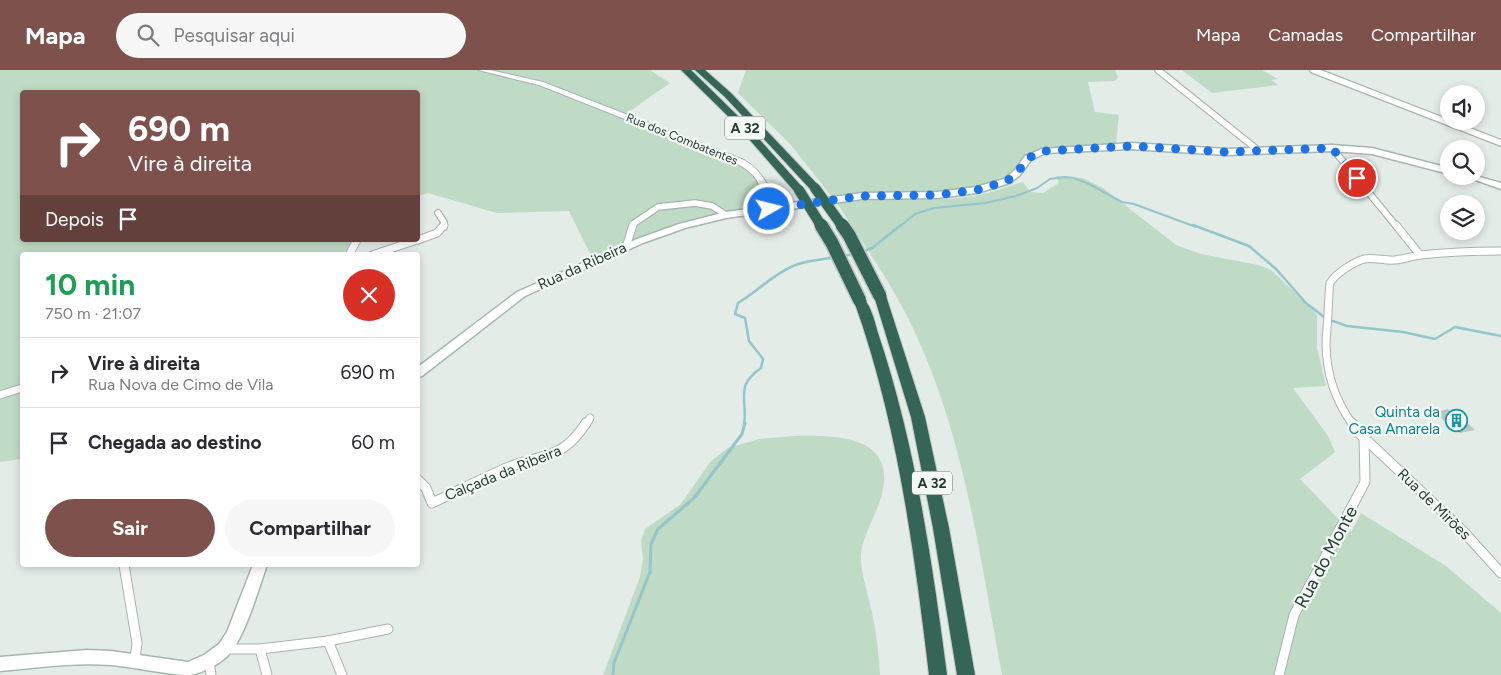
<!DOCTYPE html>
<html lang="pt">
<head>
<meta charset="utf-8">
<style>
  :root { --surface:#fff; --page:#f7f7f7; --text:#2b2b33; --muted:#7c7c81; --line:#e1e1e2; --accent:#7e514c }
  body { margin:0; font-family:Figtree,sans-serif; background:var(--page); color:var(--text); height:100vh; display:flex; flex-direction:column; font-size:19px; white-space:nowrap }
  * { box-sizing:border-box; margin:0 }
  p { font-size:16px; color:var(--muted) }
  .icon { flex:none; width:28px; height:28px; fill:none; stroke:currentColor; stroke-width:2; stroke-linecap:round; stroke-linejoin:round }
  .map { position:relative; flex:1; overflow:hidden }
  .details { position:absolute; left:20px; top:182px; width:400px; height:315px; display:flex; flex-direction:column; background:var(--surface); border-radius:5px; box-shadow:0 2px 8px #0003 }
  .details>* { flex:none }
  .guide { position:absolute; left:20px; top:20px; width:400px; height:152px; border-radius:5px; box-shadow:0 2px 8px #0003; background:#7e514c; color:#fff; overflow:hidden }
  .tools { position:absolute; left:1440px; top:15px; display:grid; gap:10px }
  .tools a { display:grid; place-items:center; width:45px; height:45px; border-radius:50%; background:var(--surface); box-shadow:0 2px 8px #0003; font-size:25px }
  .pin { position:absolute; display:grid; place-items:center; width:42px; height:42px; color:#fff; margin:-21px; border:2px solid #fff; border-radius:50%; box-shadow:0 1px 5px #0007 }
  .me { position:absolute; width:55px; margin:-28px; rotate:82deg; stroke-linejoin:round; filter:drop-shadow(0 0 4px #0008) }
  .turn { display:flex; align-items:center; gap:18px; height:105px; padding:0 25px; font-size:22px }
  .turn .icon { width:65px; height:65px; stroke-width:2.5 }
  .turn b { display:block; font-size:35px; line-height:42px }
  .then { display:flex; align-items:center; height:48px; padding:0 25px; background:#0003; gap:10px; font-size:19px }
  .round { display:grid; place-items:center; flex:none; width:52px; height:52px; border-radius:26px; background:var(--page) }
  .headline { display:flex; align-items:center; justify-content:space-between; height:85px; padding:0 25px }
  h1 { font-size:30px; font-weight:700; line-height:38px; color:#1e9e55 }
  .button { display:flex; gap:10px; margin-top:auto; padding:10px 25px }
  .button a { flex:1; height:58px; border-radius:30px; background:var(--accent); color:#fff; font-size:20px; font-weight:700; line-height:58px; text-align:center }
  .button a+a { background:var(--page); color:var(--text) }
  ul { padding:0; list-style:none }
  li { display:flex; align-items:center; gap:15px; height:70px; padding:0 25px; border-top:1px solid var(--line) }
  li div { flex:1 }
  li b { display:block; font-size:19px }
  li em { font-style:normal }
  header { display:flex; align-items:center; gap:30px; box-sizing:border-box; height:70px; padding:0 25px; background:var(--accent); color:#fff }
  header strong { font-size:24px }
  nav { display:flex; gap:28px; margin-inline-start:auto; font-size:18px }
  .search { width:350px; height:45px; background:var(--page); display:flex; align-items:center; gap:12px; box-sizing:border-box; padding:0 18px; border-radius:28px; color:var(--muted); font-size:19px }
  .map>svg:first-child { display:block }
</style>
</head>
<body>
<header>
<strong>Mapa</strong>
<div class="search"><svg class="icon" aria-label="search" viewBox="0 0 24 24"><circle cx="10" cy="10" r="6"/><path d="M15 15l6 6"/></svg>Pesquisar aqui</div>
<nav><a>Mapa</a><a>Camadas</a><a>Compartilhar</a></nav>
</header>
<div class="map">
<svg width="1501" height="605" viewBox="0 0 1501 605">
  <rect width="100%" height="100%" fill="#e4ece8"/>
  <g fill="#bfdbc5">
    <polygon points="0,0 650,0 670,13 623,46 753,99 769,139 681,156 594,192 569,141 497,143 428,123 418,126 418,22 22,22 22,170 357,170 349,185 22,185 22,389 0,392"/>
    <path d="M746,0H1115L1118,7L1115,11L1088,12L1095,42L1119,45L1116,75L1032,81C1023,85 1020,94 1014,101C1010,105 1003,108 997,111C946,131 885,120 832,127L790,74L738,23Z"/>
    <polygon points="1182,0 1262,0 1278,9 1271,10 1278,15 1212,23"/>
    <path d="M1056,106L1083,108L1103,118L1176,175L1201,184L1258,195L1271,200L1314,241L1317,246V278L1326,316L1293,318L1328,366L1335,382L1300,409L1351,462L1361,443L1446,496L1501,543V605H1002C981,493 965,371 917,267C896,219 865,177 837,133C883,127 929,133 975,126C991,123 1007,117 1023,112L1030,122L1043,123L1059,113Z"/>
    <path d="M793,366C833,365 897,364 882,424C877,444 863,464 861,485C860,503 870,530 873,548C877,567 879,586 880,605H603L640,507L643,489L641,471L645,459L681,434L710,392L728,378L759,369Z"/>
  </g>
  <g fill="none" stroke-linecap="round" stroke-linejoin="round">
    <polyline stroke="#92c6cb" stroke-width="2" points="899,157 915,144 934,138 985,133 1016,126 1037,118 1050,109 1065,107 1074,108 1089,114 1122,132 1134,134 1196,157"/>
    <g stroke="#92c6cb" stroke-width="2.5">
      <polyline points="1193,155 1249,176 1276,199 1306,233 1324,247"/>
      <polyline points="862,182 872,178 901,155"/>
      <polyline points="843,186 855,184"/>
      <polyline points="1333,251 1347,256 1403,262 1435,269 1455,257 1501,266"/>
      <path d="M744,355C748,328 734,317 761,298L763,289L749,271L745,248L735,244L738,233C757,222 772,205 793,196C805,190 822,190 835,187"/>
    </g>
    <polyline stroke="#92c6cb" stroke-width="3" points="613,605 614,593 650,502 651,474 658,459 694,428 742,364 745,353"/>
  </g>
  <polygon fill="#bac6c1" points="1447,339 1458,345 1475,360 1460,363 1452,359 1436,343"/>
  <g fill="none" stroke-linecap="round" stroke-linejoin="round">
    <defs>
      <g id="minor-far2">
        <polyline points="1158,0 1259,81"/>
        <polyline points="1313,0 1501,73"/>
        <polyline points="1332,78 1397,157"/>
        <polyline points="438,143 444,152 444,157"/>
        <polyline points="632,157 633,154 658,137 695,133 712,136 726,145"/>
      </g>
      <g id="minor-far1">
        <polyline points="1396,155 1420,185"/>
        <polyline points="418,170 437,163 444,155"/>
        <polyline points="626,177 633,155"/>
        <polyline points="349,185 357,170"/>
        <polyline points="372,185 417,170"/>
        <polyline points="0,325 22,318"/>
        <polyline points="586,355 590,348"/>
        <path d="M1353,355C1332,326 1323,294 1327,258C1328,251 1329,215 1330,213C1336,203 1354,192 1364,189C1374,187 1385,191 1395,190C1404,189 1412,186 1421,185C1448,182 1474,181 1501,181"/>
      </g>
      <g id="minor">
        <polyline points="1352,353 1359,363 1463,461 1501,503"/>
        <path d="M418,410L426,418L432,433C458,421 483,408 509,397C545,383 562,390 586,353"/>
        <polyline points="124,495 137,573 135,590"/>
        <polyline points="328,571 388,559"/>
        <polyline points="224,579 260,579 328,571 342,605"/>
        <polyline points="260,579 267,605"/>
        <polyline points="209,590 211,605"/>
        <polyline points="1279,605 1294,545 1365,412 1364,368"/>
      </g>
      <path id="tertiary" d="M478,0H490L543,12L744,90C764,102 770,117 773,139L772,141H766C756,116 766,111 738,94L539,15Z"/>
      <g id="secondary">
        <polygon points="1131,73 1226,79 1332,75 1372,78 1449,98 1449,104 1372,84 1332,81 1226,85 1131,79 1046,83 1031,90 1020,105 1010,113 977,123 937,128 862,129 726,148 685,158 643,173 525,226 422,306 418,307 418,297 517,222 637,169 679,154 726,142 862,123 937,122 976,117 1004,109 1014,101 1025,86 1042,79"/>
        <polygon points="1464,106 1476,106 1501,113 1501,119"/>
        <path d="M253,495H267C258,520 246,564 230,583C222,593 203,603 190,605C168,605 134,597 111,595C74,592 36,598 0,601V587L87,580L111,581L188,592L204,585L219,574L227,562Z"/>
      </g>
      <g id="motorway">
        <polygon points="681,0 691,0 741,49 803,118 804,120 803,122 795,122 735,53"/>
        <polygon points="695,0 705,0 731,23 819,116 820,118 819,120 811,120 725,27"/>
        <polygon points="880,222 886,226 925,347 949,458 975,605 957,605 933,458 911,347 874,226"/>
        <path d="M860,227C870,230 875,253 878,263C915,373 932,490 947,605H929C914,479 897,350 854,231Z"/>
      </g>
    </defs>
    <use href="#minor-far2" stroke="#a7b4ae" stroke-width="8"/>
    <use href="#minor-far1" stroke="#a7b4ae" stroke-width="9"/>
    <use href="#minor" stroke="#a7b4ae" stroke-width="11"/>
    <use href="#tertiary" stroke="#a7b4ae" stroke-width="2"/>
    <use href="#secondary" stroke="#a4b6af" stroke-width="3"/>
    <use href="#motorway" stroke="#c2c8c6" stroke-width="2"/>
    <use href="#minor-far2" stroke="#fff" stroke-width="5.5"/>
    <use href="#minor-far1" stroke="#fff" stroke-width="7"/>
    <use href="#minor" stroke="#fff" stroke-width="9"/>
    <use href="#tertiary" fill="#fff" fill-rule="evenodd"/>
    <use href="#secondary" fill="#fff" fill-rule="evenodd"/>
    <use href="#motorway" fill="#346557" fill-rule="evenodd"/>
    <defs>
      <g id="motorway-bridge-far1">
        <polyline points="815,118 843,157"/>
        <polyline points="799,120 822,157"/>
      </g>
      <g id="motorway-bridge">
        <polyline points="821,155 832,173 860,231"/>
        <polyline points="842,155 849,165 880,226"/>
      </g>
    </defs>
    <use href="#motorway-bridge-far1" stroke="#c2c8c6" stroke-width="12" stroke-linecap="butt"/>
    <use href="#motorway-bridge" stroke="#c2c8c6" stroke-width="16" stroke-linecap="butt"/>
    <use href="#motorway-bridge-far1" stroke="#346557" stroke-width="10"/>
    <use href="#motorway-bridge" stroke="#346557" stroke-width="13"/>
  </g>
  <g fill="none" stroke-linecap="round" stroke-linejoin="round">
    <polyline stroke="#1a73e8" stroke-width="9" stroke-dasharray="0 16.2" points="769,139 862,126 937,125 977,120 1007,111 1017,103 1028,88 1045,81 1131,76 1226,82 1332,78 1357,108"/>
  </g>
  <defs>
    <symbol id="building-ring" viewBox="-11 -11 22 22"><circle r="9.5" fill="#f4f9f6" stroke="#0f9aa8" stroke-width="1.5"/><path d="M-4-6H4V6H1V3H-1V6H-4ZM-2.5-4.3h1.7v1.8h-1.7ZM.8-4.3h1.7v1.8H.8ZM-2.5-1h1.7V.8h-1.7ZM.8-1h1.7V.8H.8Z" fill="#0f9aa8"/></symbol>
  </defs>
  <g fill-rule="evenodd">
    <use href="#building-ring" x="1444" y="338" width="25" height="25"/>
  </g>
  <g text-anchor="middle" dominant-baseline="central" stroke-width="4.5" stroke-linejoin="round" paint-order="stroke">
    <g font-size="12" fill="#253c34" stroke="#f4f9f6">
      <text transform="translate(682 69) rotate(22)">Rua dos Combatentes</text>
    </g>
    <g fill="#f4f9f6" stroke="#63756e" stroke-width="1">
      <rect x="725" y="46.5" width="40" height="23" rx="4"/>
      <rect x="912" y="401.5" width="40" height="23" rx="4"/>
    </g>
    <g font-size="14" font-weight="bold" fill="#253c34">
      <text x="745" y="58">A 32</text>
      <text x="932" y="413">A 32</text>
    </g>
    <g font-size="15" fill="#253c34" stroke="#f4f9f6">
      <text transform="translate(582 196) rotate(-24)">Rua da Ribeira</text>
      <text transform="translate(503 403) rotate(-22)">Calçada da Ribeira</text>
      <text transform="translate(1434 434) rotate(44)">Rua de Mirões</text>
    </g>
    <g font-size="15" fill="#0d838f" stroke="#f4f9f6" text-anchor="end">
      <text x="1440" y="342">Quinta da<tspan x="1440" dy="17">Casa Amarela</tspan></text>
    </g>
    <g font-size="18" fill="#253c34" stroke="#f4f9f6">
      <text transform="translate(1326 487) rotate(-62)">Rua do Monte</text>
    </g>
  </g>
</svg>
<div class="tools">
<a><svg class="icon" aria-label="sound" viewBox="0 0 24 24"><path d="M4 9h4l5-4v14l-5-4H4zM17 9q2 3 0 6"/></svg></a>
<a><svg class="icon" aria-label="search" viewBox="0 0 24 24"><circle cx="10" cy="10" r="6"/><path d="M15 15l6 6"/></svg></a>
<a><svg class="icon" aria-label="layers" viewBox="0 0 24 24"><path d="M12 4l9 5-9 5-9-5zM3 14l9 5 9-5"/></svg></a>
</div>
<div class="pin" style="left:1357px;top:108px;background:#d93025"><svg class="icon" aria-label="arrive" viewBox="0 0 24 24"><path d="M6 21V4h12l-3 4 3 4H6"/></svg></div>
<svg class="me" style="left:769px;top:139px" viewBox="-20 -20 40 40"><circle r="17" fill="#1a73e8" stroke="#fff" stroke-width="3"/><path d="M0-11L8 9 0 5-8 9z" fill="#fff"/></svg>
<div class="guide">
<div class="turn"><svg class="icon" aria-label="right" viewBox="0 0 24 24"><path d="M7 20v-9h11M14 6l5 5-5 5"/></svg><div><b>690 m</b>Vire à direita</div></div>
<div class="then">Depois<svg class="icon" aria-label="arrive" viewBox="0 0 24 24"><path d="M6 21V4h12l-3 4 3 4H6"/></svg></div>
</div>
<section class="details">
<div class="headline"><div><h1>10 min</h1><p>750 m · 21:07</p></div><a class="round" style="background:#d93025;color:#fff"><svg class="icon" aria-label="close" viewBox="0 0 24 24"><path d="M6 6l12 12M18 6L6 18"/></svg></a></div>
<ul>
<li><svg class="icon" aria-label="right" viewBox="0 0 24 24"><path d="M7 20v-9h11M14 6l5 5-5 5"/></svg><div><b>Vire à direita</b><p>Rua Nova de Cimo de Vila</p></div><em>690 m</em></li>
<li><svg class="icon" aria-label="arrive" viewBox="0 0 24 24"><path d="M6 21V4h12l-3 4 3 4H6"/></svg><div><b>Chegada ao destino</b></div><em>60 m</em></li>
</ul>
<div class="button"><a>Sair</a><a>Compartilhar</a></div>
</section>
</div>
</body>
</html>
